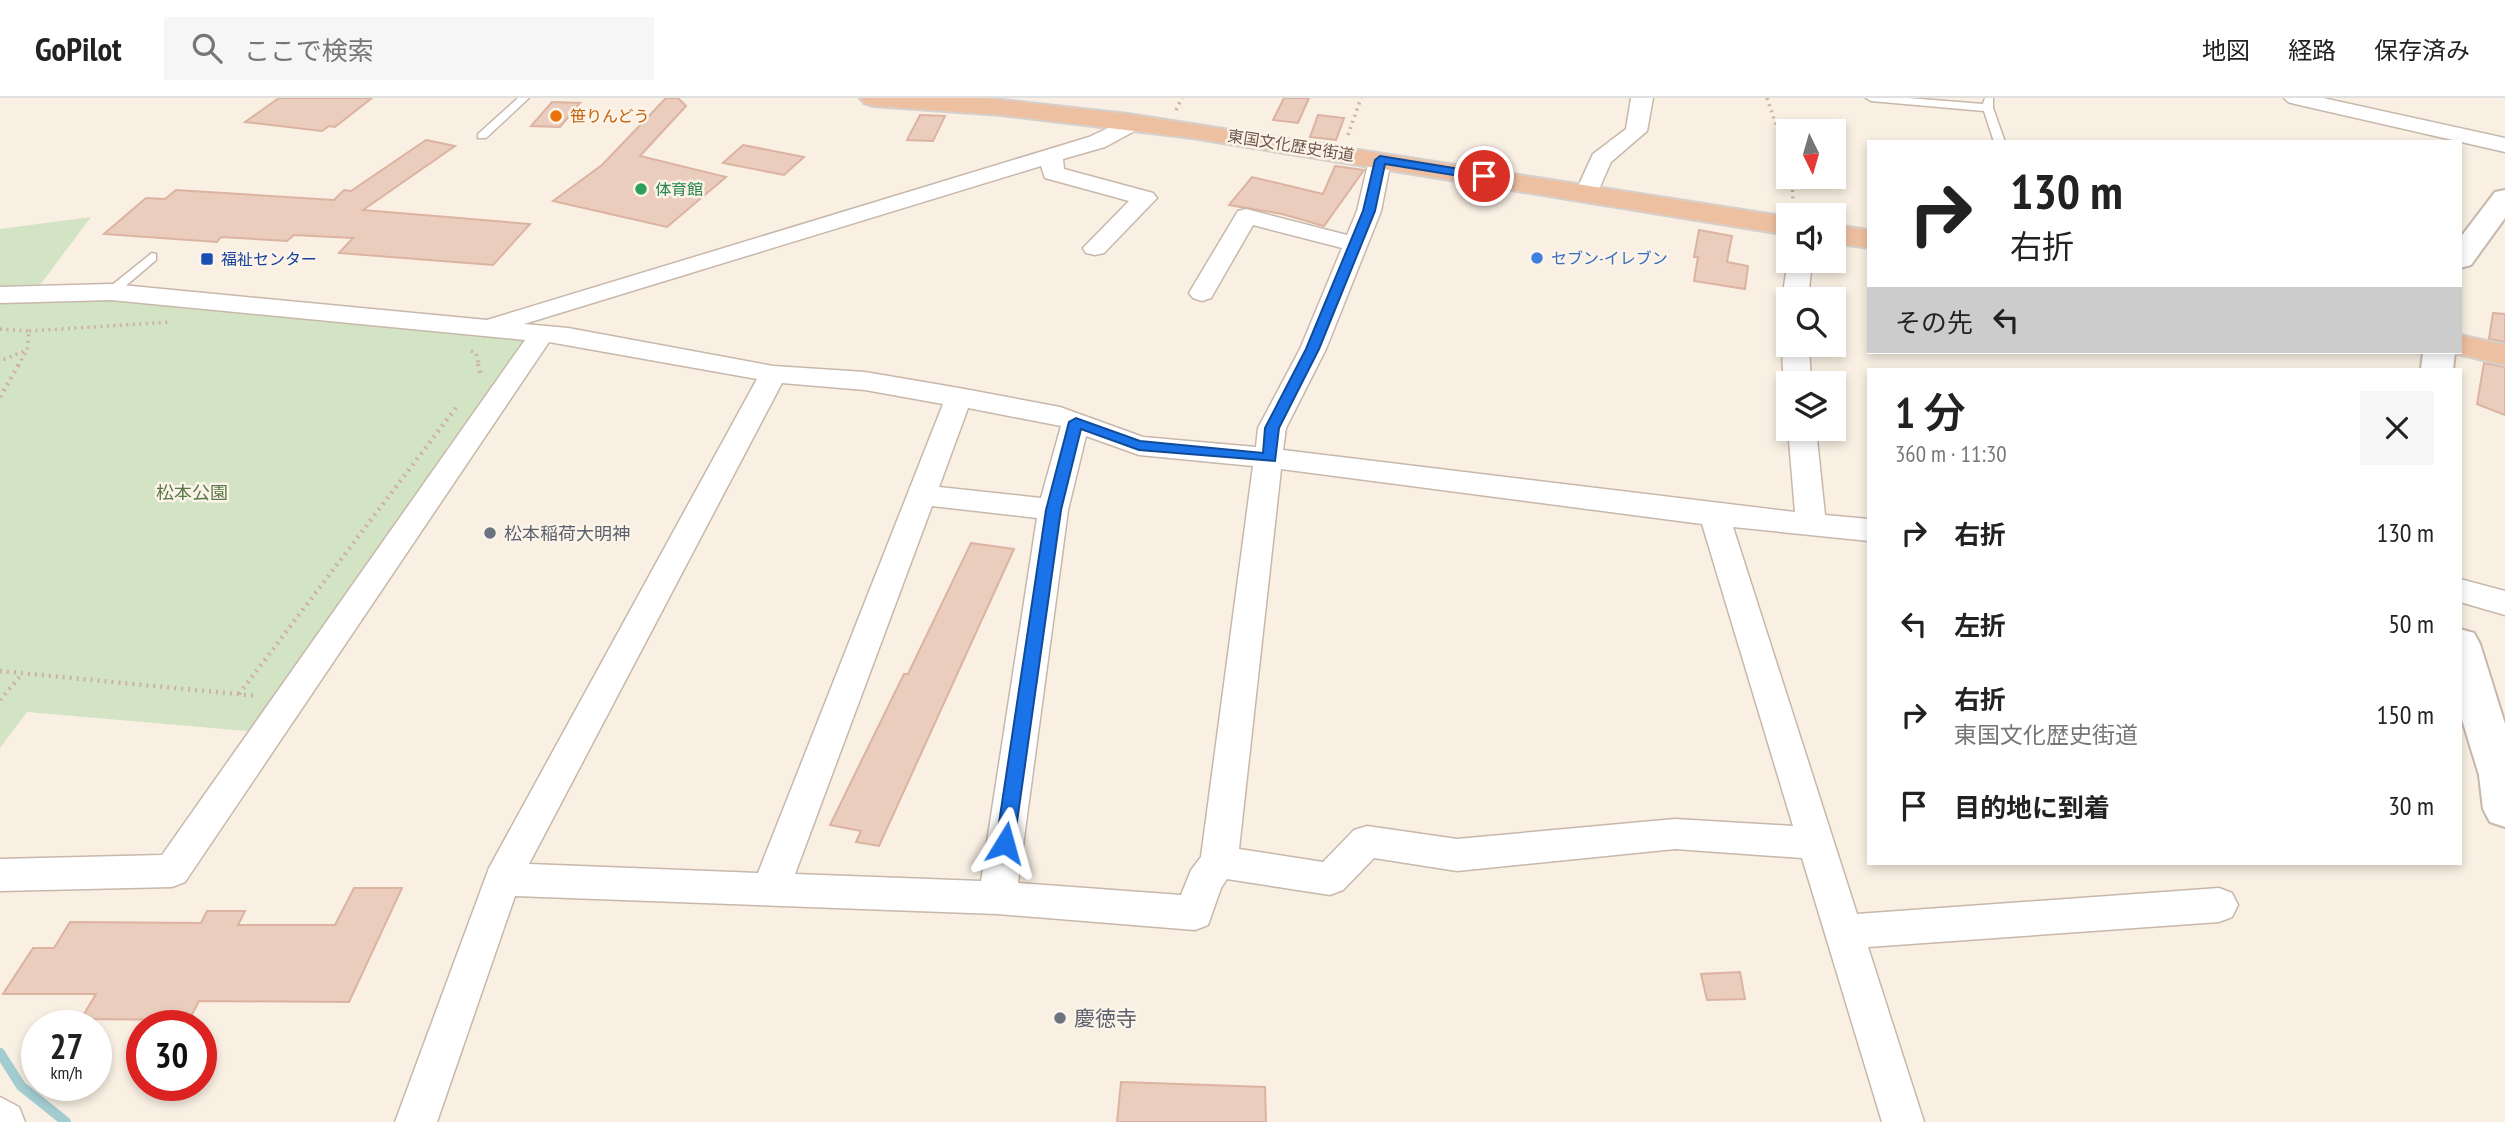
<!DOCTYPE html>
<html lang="ja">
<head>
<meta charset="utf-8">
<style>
  :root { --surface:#fff; --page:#f6f6f6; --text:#222; --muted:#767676; --line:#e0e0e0 }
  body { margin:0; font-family:"PT Sans Narrow","Noto Sans JP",sans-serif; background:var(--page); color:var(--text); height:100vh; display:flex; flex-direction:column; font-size:26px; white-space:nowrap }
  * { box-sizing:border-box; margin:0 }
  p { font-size:23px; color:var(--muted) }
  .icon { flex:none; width:38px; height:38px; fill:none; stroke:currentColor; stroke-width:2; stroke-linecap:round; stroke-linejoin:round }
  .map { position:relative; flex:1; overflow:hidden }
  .drawer { position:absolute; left:1867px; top:270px; width:595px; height:497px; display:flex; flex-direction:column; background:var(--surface); border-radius:0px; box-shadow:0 4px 10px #0003 }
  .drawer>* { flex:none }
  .banner { position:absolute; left:1867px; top:42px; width:595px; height:214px; border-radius:0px; box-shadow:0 4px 10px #0003; background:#fff; color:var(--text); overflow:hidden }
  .needle { width:46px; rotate:175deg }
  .buttons { position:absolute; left:1776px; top:21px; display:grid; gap:14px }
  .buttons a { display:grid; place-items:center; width:70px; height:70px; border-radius:0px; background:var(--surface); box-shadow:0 4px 10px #0003; font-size:35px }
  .speed { position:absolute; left:21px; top:912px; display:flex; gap:14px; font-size:35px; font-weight:700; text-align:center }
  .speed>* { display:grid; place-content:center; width:91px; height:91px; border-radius:50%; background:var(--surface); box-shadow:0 4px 10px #0003; line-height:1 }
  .speed small { font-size:18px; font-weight:400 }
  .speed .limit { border:10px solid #d22; background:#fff; color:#111 }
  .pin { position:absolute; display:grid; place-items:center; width:60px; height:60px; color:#fff; margin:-30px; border:4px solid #fff; border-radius:50%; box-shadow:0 2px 7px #0007 }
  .me { position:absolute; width:77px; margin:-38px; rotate:8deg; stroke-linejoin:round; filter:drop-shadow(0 0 5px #0008) }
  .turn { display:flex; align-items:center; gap:24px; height:147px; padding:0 28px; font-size:32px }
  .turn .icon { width:91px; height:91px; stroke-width:2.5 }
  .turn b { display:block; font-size:49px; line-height:60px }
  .then { display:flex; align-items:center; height:66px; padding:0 28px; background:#0003; gap:14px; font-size:26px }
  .round { display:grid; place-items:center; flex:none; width:74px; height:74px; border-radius:0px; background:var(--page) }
  .head { display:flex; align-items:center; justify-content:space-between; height:119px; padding:0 28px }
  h1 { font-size:42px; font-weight:600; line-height:52px }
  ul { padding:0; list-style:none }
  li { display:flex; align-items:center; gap:21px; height:91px; padding:0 28px }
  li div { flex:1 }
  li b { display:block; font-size:26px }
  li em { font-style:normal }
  header { display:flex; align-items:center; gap:42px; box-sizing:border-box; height:98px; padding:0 35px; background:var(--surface); border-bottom:2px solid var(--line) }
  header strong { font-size:33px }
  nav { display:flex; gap:38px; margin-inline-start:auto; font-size:24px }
  .search { width:490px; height:63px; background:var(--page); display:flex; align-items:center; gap:18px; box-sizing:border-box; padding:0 24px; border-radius:0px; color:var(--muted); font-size:26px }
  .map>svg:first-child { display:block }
</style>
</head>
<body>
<header>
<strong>GoPilot</strong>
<div class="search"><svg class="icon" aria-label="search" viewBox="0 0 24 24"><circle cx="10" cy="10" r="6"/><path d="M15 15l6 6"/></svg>ここで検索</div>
<nav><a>地図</a><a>経路</a><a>保存済み</a></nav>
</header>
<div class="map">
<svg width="2505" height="1024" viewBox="0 0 2505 1024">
  <rect width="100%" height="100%" fill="#f9efe3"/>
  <polygon fill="#d3e4c4" points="91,119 37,191 111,194 536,235 258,634 27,614 0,650 0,131"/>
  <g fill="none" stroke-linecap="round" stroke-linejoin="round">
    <polyline stroke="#a2ccd0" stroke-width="10" points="0,955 21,988 66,1024"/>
  </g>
  <g fill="#ebcdbe" stroke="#dcb3a1" stroke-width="2">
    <polygon points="279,0 372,0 335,29 329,28 322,33 245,24"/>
    <polygon points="666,0 678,0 686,8 640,58 726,79 667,129 553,103 602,67"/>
    <polygon points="1284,0 1309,0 1298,25 1273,22"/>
    <polygon points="552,4 580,5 560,29 531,28"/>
    <polygon points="920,17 945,18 933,43 907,42"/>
    <polygon points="1318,17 1344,20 1336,42 1310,39"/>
    <polygon points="426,42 455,48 363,112 530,126 493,167 339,155 353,140 294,137 287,143 221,139 217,144 104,136 146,100 165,101 176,92 334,102 344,92 351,93"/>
    <polygon points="743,47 804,59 784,77 723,65"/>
    <polygon points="1335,68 1364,72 1324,128 1282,116 1229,107 1252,79 1323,96"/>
    <polygon points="1699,132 1732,138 1727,164 1748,168 1745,191 1694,183 1698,159 1694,159"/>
    <polygon points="2493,215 2505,216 2505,244 2489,241"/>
    <polygon points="2484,265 2505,269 2505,317 2477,306"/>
    <polygon points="971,445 1014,451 879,748 856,744 861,733 830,727 904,576 908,576"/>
    <polygon points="354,790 402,790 349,904 199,903 189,922 81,921 96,896 3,896 33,850 54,850 70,824 201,825 207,813 245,813 238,827 335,827"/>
    <polygon points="1740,874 1745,901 1707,902 1701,876"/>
    <polygon points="1121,984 1265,989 1266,1024 1117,1024"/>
  </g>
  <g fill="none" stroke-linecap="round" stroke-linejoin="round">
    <defs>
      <g id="service">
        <polygon points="518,0 529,0 486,40 478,40 478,36"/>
        <polygon points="1866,0 1908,0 1983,6 1985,0 1993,0 1993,10 2005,44 1994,44 1984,13 1871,3"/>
        <polygon points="152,155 156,156 156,162 115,197 107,197 107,191"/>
      </g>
      <g id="minor">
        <polygon points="1631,0 1653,0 1647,33 1611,64 1595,100 1579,100 1575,95 1593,56 1626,31"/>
        <polygon points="2284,0 2323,0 2505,40 2505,54 2295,6 2288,4"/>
        <path d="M1134,18L1142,19L1145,24L1142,29L1105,49L1063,61L1064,71L1153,95L1157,100L1104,155L1095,157L1086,155L1083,150L1129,103L1045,80L1041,68L524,226L568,230L773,268L865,274L959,290L1060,309L1143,339L1256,349L1258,330L1300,251L1342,150L1253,127L1211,200L1202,203L1193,200L1189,195L1238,113L1246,111L1347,137L1357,113L1369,62L1372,57H1388L1391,62L1381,113L1326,251L1286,330L1283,352L1795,414L1788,331H1816L1825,417L1869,421V443L1733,429L1857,816L2219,790L2232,795L2238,807L2232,819L2219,824L1868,849L1924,1024H1882L1802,760L1675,751L1457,773L1374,760L1343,792L1330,797L1227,781L1221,790L1208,827L1195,832L997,816L515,798L437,1024H395L489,770L757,281L549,244L185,784L172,789L0,793V761L162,757L525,242L111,202L0,205V189L111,186L487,222L1089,39ZM782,285L865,292L943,306L758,775L529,766ZM968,310L1061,328L1041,400L939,389ZM1086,338L1139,357L1253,368L1201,759L1191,772L1181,797L1018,785L1068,412ZM1281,371L1702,426L1793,728L1675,721L1457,741L1367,728L1354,732L1323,764L1239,751ZM932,408L1037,420L981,783L795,776Z"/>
        <polygon points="1788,162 1812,163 1808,201 1788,201 1788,207 1782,201"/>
        <path d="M1787,241L1788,247H1809L1811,285H1788V291C1782,280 1780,252 1787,241Z"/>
        <polygon points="2460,481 2505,493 2505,517 2460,504"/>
        <polygon points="0,999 19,1009 25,1024 0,1024"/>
      </g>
      <g id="tertiary">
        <polygon points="2505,92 2505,120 2471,167 2460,170 2460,140 2495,94"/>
        <polygon points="2423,254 2455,254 2453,271 2421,271"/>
        <polygon points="2460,531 2474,535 2480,546 2505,626 2505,729 2490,724 2483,711 2479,677 2460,615"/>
      </g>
      <g id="trunk">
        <polygon points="860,0 985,0 1128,16 1788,119 1788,137 1192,40 1001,17 873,8 864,5"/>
        <polygon points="1834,127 1869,132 1869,150 1834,145"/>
        <polygon points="2460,237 2505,247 2505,267 2449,254 2460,254"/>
      </g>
    </defs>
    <use href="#service" stroke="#c8b7ab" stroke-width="3"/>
    <use href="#minor" stroke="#c8b7ab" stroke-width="3"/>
    <use href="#tertiary" stroke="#c8b7ab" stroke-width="4"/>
    <use href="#trunk" stroke="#d6d0cd" stroke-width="4"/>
    <g stroke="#cfb1a2" stroke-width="3.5" stroke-dasharray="2 4.5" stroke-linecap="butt">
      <polyline points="1767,0 1788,63"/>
      <polyline points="1176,12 1182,0"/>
      <polyline points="1348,37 1361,0"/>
      <polyline points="1792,79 1793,106"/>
      <polyline points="0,231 29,233 27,252 0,263"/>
      <polyline points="29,233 171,224"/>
      <polyline points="471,253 476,255 479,268"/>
      <polyline points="18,268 26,254"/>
    </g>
    <g stroke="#cfb1a2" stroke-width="4.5" stroke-dasharray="2 5" stroke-linecap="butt">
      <polyline points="478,266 481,278"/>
      <polyline points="0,299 19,266"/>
      <polyline points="0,573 257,598"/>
      <polyline points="239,596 458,307"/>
      <polyline points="0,602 22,576"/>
    </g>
    <use href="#service" fill="#fff" fill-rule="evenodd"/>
    <use href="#minor" fill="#fff" fill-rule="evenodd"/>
    <use href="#tertiary" fill="#fff" fill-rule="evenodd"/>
    <use href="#trunk" fill="#eec0a2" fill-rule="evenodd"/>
  </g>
  <polygon fill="#1a73e8" stroke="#114b97" stroke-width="2" points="1380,58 1484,75 1489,78 1484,82 1385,66 1375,113 1319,251 1279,330 1275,363 1139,352 1081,331 1061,412 1014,745 1011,750 1005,752 998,750 996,745 1046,412 1069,324 1076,320 1140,343 1263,355 1265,330 1306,251 1363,113 1375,62"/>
  <circle fill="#e8710a" stroke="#fcf3e9" stroke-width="2.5" cx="556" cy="18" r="7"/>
  <circle fill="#2e9e5b" stroke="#fcf3e9" stroke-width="2.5" cx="641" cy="91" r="7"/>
  <circle fill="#3f7fe0" stroke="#fcf3e9" stroke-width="2.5" cx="1537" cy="160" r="7"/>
  <rect fill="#1a4fb4" stroke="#fcf3e9" stroke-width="2.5" x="200" y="154" width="14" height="14" rx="3.5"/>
  <g fill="#6b7280" stroke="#fcf3e9" stroke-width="2.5">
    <circle cx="490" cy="435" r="7"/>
    <circle cx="1060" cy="920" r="7"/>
  </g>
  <g text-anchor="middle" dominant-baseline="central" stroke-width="5" stroke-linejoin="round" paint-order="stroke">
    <g font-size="16" fill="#c56008" stroke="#fcf3e9" text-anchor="start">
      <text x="570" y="18">笹りんどう</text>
    </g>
    <g font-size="16" fill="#6e564c" stroke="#fcf3e9">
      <text transform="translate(1291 47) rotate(9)">東国文化歴史街道</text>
    </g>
    <g font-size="16" fill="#27864d" stroke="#fcf3e9" text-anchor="start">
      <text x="655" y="91">体育館</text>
    </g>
    <g font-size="16" fill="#366cbe" stroke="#fcf3e9" text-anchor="start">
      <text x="1551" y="160">セブン-イレブン</text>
    </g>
    <g font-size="16" fill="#164399" stroke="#fcf3e9" text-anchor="start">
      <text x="221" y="161">福祉センター</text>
    </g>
    <g font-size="18" fill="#5a7849" stroke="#fcf3e9">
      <text x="192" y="394">松本公園</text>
    </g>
    <g font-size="18" fill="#5b616d" stroke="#fcf3e9" text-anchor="start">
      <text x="504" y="435">松本稲荷大明神</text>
    </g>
    <g font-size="21" fill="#5b616d" stroke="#fcf3e9" text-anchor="start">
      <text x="1074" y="920">慶徳寺</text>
    </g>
  </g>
</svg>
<div class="buttons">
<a><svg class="needle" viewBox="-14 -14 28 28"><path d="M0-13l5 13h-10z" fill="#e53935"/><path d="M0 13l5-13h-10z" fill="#767676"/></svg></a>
<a><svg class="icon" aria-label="sound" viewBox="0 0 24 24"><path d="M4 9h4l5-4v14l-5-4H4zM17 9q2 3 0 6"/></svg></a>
<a><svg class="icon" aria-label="search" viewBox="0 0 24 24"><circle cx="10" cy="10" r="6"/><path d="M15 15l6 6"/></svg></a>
<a><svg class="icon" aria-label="layers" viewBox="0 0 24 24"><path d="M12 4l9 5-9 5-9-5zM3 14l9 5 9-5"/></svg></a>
</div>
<div class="speed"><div>27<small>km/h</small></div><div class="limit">30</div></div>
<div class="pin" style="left:1484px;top:78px;background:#d93025"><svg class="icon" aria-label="arrive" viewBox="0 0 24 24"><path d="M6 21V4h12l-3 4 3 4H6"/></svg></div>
<svg class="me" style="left:1005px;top:745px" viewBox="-20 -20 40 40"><path d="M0-17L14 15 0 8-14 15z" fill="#1a73e8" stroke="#fff" stroke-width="4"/></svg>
<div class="banner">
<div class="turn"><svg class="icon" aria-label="right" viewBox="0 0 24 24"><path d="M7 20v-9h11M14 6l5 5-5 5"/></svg><div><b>130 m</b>右折</div></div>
<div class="then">その先<svg class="icon" aria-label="left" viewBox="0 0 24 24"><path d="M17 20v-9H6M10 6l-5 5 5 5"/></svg></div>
</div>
<section class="drawer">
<div class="head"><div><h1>1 分</h1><p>360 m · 11:30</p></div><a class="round"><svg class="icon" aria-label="close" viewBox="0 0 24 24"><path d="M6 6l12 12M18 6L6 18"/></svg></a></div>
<ul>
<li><svg class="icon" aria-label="right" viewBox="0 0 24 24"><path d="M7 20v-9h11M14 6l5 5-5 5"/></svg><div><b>右折</b></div><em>130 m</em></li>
<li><svg class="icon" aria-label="left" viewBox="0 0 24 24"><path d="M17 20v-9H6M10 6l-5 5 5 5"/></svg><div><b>左折</b></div><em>50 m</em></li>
<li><svg class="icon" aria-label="right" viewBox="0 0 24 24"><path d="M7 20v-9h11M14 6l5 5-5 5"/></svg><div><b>右折</b><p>東国文化歴史街道</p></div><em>150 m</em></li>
<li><svg class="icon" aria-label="arrive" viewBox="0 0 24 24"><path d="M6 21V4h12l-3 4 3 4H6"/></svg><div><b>目的地に到着</b></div><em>30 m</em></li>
</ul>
</section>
</div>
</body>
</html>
